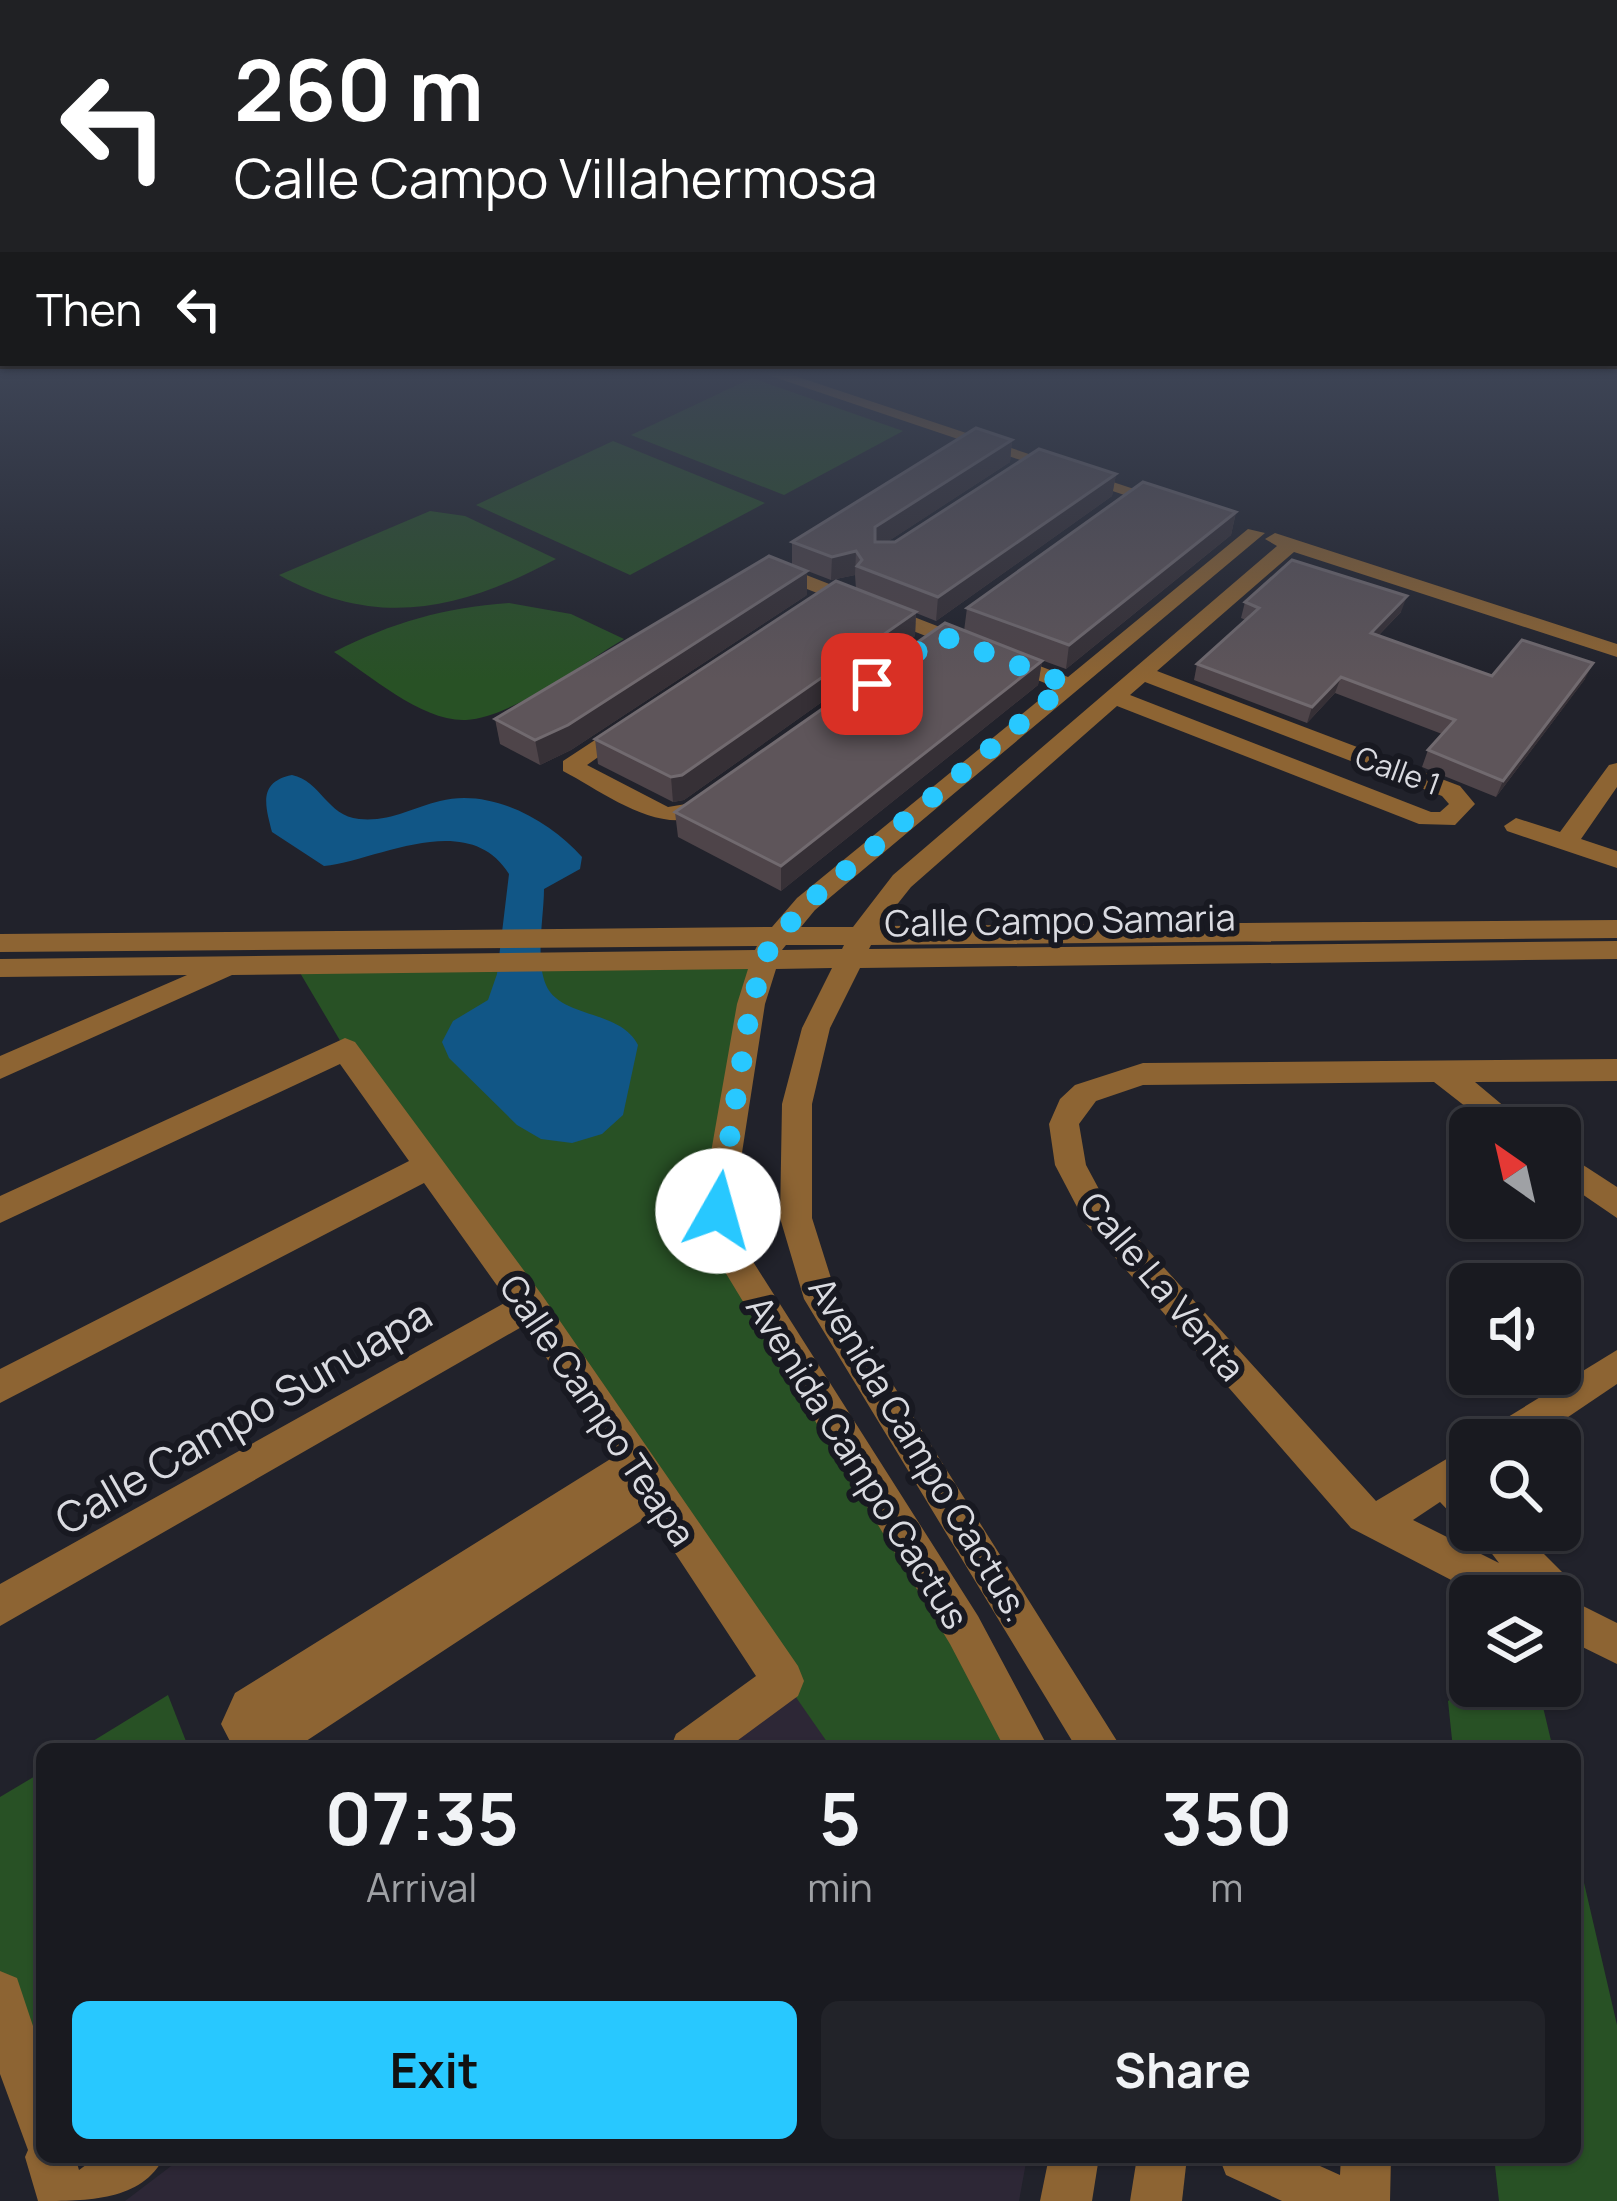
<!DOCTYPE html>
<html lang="en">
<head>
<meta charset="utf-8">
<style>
  :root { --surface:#191a20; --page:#222329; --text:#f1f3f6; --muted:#9fa1a5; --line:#37383e; --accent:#28c8ff }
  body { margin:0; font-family:Manrope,sans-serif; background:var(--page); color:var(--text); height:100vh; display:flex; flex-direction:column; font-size:45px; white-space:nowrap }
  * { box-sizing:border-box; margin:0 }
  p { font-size:39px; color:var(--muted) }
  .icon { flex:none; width:66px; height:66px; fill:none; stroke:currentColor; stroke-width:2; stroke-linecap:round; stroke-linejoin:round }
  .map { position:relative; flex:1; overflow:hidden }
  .sheet { position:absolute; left:36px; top:1743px; width:1545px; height:420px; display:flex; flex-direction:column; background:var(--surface); border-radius:18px; box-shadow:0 3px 9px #0004,0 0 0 3px var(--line) }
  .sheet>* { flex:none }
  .banner { position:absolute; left:0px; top:0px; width:1617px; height:366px; box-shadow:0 3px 9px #0004,0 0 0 3px var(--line); background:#202124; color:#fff; overflow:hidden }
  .needle { width:78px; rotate:326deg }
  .fabs { position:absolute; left:1449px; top:1107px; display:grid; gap:24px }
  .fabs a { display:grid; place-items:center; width:132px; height:132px; border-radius:18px; background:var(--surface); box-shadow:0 3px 9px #0004,0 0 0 3px var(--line); font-size:60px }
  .pin { position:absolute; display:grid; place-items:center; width:102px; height:102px; color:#fff; margin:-51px; border-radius:24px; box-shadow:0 6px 18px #0006 }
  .me { position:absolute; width:132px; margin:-66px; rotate:7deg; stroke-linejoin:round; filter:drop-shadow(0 0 9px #0008) }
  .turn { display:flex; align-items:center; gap:42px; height:252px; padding:0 36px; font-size:54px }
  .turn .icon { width:156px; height:156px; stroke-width:2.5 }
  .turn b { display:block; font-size:84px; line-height:102px }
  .then { display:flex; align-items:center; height:114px; padding:0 36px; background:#0003; gap:24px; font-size:45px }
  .eta { display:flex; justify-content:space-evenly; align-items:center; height:204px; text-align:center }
  .eta b { font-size:72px; font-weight:700; line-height:84px }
  .button { display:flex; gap:24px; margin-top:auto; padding:24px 36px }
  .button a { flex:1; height:138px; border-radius:18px; background:var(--accent); color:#111; font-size:48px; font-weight:700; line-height:138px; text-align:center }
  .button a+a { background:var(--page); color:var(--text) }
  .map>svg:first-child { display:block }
</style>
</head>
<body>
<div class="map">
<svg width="1617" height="2201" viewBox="0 0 1617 2201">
  <rect width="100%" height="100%" fill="#21222b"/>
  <g fill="#2d2736">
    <polygon points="801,1687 851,1749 720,1749"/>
    <polygon points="183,2157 1027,2157 1019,2201 125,2201"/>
  </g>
  <g fill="#285125">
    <polygon points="752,378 903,431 784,495 631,435"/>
    <polygon points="613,441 765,503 630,575 476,505"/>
    <path d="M430,511L465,516L556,559C460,610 378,630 279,575Z"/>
    <path d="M509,603L571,614L624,639C583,663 513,717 466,720C422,722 370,675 334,652C393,622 443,608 509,603Z"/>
    <polygon points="763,960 718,1211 1028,1749 832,1749 345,1049 296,966"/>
    <polygon points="1471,1686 1538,1686 1553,1749 1453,1749 1448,1701"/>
    <polygon points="168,1695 189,1749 80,1749"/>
    <polygon points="42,1772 42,2131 0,1995 0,1797"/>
    <polygon points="1575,1844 1617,2025 1617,2201 1499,2201 1494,2157 1575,2157"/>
  </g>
  <path fill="#115686" d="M292,775C321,781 327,816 359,819C390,822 412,808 440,801C491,788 549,820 582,857L580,869L544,889C544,916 535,960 546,985C561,1019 620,1009 638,1045L623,1115L602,1134L572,1143L541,1139L517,1125L449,1058L442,1042L453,1021L488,1000L497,974L509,874C468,808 378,860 324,866L272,832C265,805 258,782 292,775Z"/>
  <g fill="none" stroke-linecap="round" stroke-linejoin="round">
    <g fill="#8d6433" fill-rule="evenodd">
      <polygon points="759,372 783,372 1176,503 1160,507"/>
      <path d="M1248,529L1265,533L815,910L801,927H853L893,875L1277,546L1265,539L1275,533L1617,644V657L1294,552L1157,671L1460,786L1475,804L1455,825L1419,824L1117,706L911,887L880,926L1617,920V938L871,945L869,949L1617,941V959L860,968L830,1028L812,1104V1218L836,1294L1122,1749H1077L804,1299L780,1218L782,1104L802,1028L832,968L776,969L765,1004L735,1198L745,1249L978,1616L1049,1749H1005L950,1644L713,1252L703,1198L737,1004L748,969L232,975L0,1079V1056L187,975L0,977V959L755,950L757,946L0,952V934L772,927L797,898L1055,687L764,572V564H778L1068,677ZM1145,682L1442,796L1449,804L1440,812H1431L1130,695ZM786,945H844L842,949L782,950Z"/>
      <path d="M627,719L635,721V731L587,765L668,807L686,804L713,791L725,798C677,851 611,796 563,771V761Z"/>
      <polygon points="1617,763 1617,787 1581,839 1617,851 1617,868 1507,831 1504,826 1516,818 1560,832 1609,765"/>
      <polygon points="345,1038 355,1042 542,1295 798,1666 804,1681 798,1696 726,1749 670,1749 676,1734 756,1676 650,1515 294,1749 234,1749 221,1724 235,1693 612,1458 525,1325 0,1626 0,1584 508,1301 424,1183 0,1403 0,1369 409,1161 340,1064 0,1223 0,1196"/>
      <polygon points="1617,1059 1617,1081 1475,1082 1530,1128 1493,1128 1434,1082 1143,1085 1096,1101 1079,1124 1086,1165 1108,1206 1376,1501 1470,1445 1470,1525 1457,1520 1440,1502 1413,1520 1499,1563 1474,1530 1520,1530 1572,1582 1575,1602 1617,1623 1617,1664 1560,1636 1560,1596 1482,1596 1351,1528 1086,1224 1055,1165 1049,1124 1060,1099 1075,1085 1143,1063"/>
      <polygon points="1560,1150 1617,1187 1617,1218 1560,1179"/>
      <polygon points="1617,1350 1617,1384 1534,1440 1485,1440 1490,1428"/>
      <path d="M0,1971L17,1978L42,2053V2157H75L79,2170L97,2157H164C142,2201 88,2201 38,2201L25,2157L28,2150L0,2074Z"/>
      <polygon points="1049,2157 1099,2157 1092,2201 1040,2201"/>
      <polygon points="1137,2157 1187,2157 1182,2201 1130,2201"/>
      <polygon points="1219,2157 1300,2157 1340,2175 1341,2157 1391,2157 1390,2201 1282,2201 1226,2175"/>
    </g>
  </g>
  <g fill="#4e4449">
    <polygon points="1012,440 1010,462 887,542 895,542 1116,474 1112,496 936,621 916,613 915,636 684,800 673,802 598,764 595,739 856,589 855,575 831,580 792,565 792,542"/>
    <polygon points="1236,512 1231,535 1066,669 1022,653 1042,661 1038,685 781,891 678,837 675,812 964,631 967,608"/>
    <polygon points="807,595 571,750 540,765 500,744 495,719"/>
    <polygon points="1245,602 1401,612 1378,636 1492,676 1585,679 1496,797 1422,767 1428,750 1442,734 1335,693 1307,723 1194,680 1197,664 1246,620 1241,618"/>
  </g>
  <g fill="#363036">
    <polygon points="1012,440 1010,462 875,550 875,527"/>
    <polygon points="1116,474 1112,496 936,621 938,597"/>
    <polygon points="1236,512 1231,535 1066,669 1069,645"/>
    <polygon points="856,551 855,575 831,580 832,557"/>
    <polygon points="807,571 807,595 571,750 540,765 535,740"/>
    <polygon points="1407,596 1401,612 1365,649 1371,633"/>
    <polygon points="916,612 915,636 684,800 673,802 671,777"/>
    <polygon points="1042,661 1038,685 781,891 781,866"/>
    <polygon points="1593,663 1585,679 1496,797 1503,781"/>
    <polygon points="1341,677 1335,693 1307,723 1312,707"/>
  </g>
  <g fill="#5e555a" stroke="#716a6f" stroke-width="3">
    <polygon points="976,428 1012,440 875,527 875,542 895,542 1039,449 1116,474 938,597 857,566 862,560 856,551 832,557 792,542"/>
    <polygon points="1143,482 1236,512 1069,645 967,608"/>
    <polygon points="769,556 807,571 568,725 535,740 495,719"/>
    <polygon points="1292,560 1407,596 1371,633 1492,676 1522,640 1593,663 1503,781 1428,750 1455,720 1341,677 1312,707 1197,664 1259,608 1245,602"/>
    <polygon points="836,581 916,612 682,775 671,777 595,739"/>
    <polygon points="945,623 1042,661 781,866 675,812"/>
  </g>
  <linearGradient id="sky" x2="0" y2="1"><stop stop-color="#121318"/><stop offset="0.55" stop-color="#3d4455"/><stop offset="1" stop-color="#3d4455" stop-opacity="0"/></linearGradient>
  <rect width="1617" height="680" fill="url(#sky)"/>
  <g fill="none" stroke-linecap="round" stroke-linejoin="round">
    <polyline stroke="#28c8ff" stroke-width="21" stroke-dasharray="0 37.8" points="718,1211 751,1004 769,948 806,904 1067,684 940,635 872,684"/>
  </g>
  <g text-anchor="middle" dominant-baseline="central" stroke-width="12" stroke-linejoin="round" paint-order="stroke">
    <g font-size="30" fill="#dadbe1" stroke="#181921">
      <text transform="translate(1398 770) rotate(20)">Calle 1</text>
    </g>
    <g font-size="36" fill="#dadbe1" stroke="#181921">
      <text transform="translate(1060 920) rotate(-1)">Calle Campo Samaria</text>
      <text transform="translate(1163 1286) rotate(50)">Calle La Venta</text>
      <text transform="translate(598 1410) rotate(56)">Calle Campo Teapa</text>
      <text transform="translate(920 1449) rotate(59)">Avenida Campo Cactus.</text>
      <text transform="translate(858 1462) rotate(58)">Avenida Campo Cactus</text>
    </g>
    <g font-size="42" fill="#dadbe1" stroke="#181921">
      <text transform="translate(243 1416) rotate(-30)">Calle Campo Sunuapa</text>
    </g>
  </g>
</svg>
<div class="fabs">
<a><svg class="needle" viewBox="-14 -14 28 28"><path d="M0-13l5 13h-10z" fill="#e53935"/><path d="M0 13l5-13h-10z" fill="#9fa1a5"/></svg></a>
<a><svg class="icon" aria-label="sound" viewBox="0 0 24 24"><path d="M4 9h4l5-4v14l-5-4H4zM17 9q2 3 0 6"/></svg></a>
<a><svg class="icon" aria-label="search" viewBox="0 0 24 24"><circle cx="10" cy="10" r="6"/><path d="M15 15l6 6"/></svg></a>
<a><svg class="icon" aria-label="layers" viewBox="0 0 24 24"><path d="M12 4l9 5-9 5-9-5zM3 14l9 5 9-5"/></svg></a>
</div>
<div class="pin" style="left:872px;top:684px;background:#d93025"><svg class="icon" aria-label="arrive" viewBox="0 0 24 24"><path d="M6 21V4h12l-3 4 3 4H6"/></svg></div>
<svg class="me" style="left:718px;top:1211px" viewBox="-20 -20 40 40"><circle r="19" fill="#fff"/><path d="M0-13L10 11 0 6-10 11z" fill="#28c8ff"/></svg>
<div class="banner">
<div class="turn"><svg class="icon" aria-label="left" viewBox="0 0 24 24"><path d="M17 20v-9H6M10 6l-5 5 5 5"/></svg><div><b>260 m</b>Calle Campo Villahermosa</div></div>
<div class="then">Then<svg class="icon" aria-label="left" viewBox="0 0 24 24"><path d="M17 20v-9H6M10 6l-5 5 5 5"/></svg></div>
</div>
<section class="sheet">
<div class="eta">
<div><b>07:35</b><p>Arrival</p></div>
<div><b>5</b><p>min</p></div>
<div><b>350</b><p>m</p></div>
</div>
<div class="button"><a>Exit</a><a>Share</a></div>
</section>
</div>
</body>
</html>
